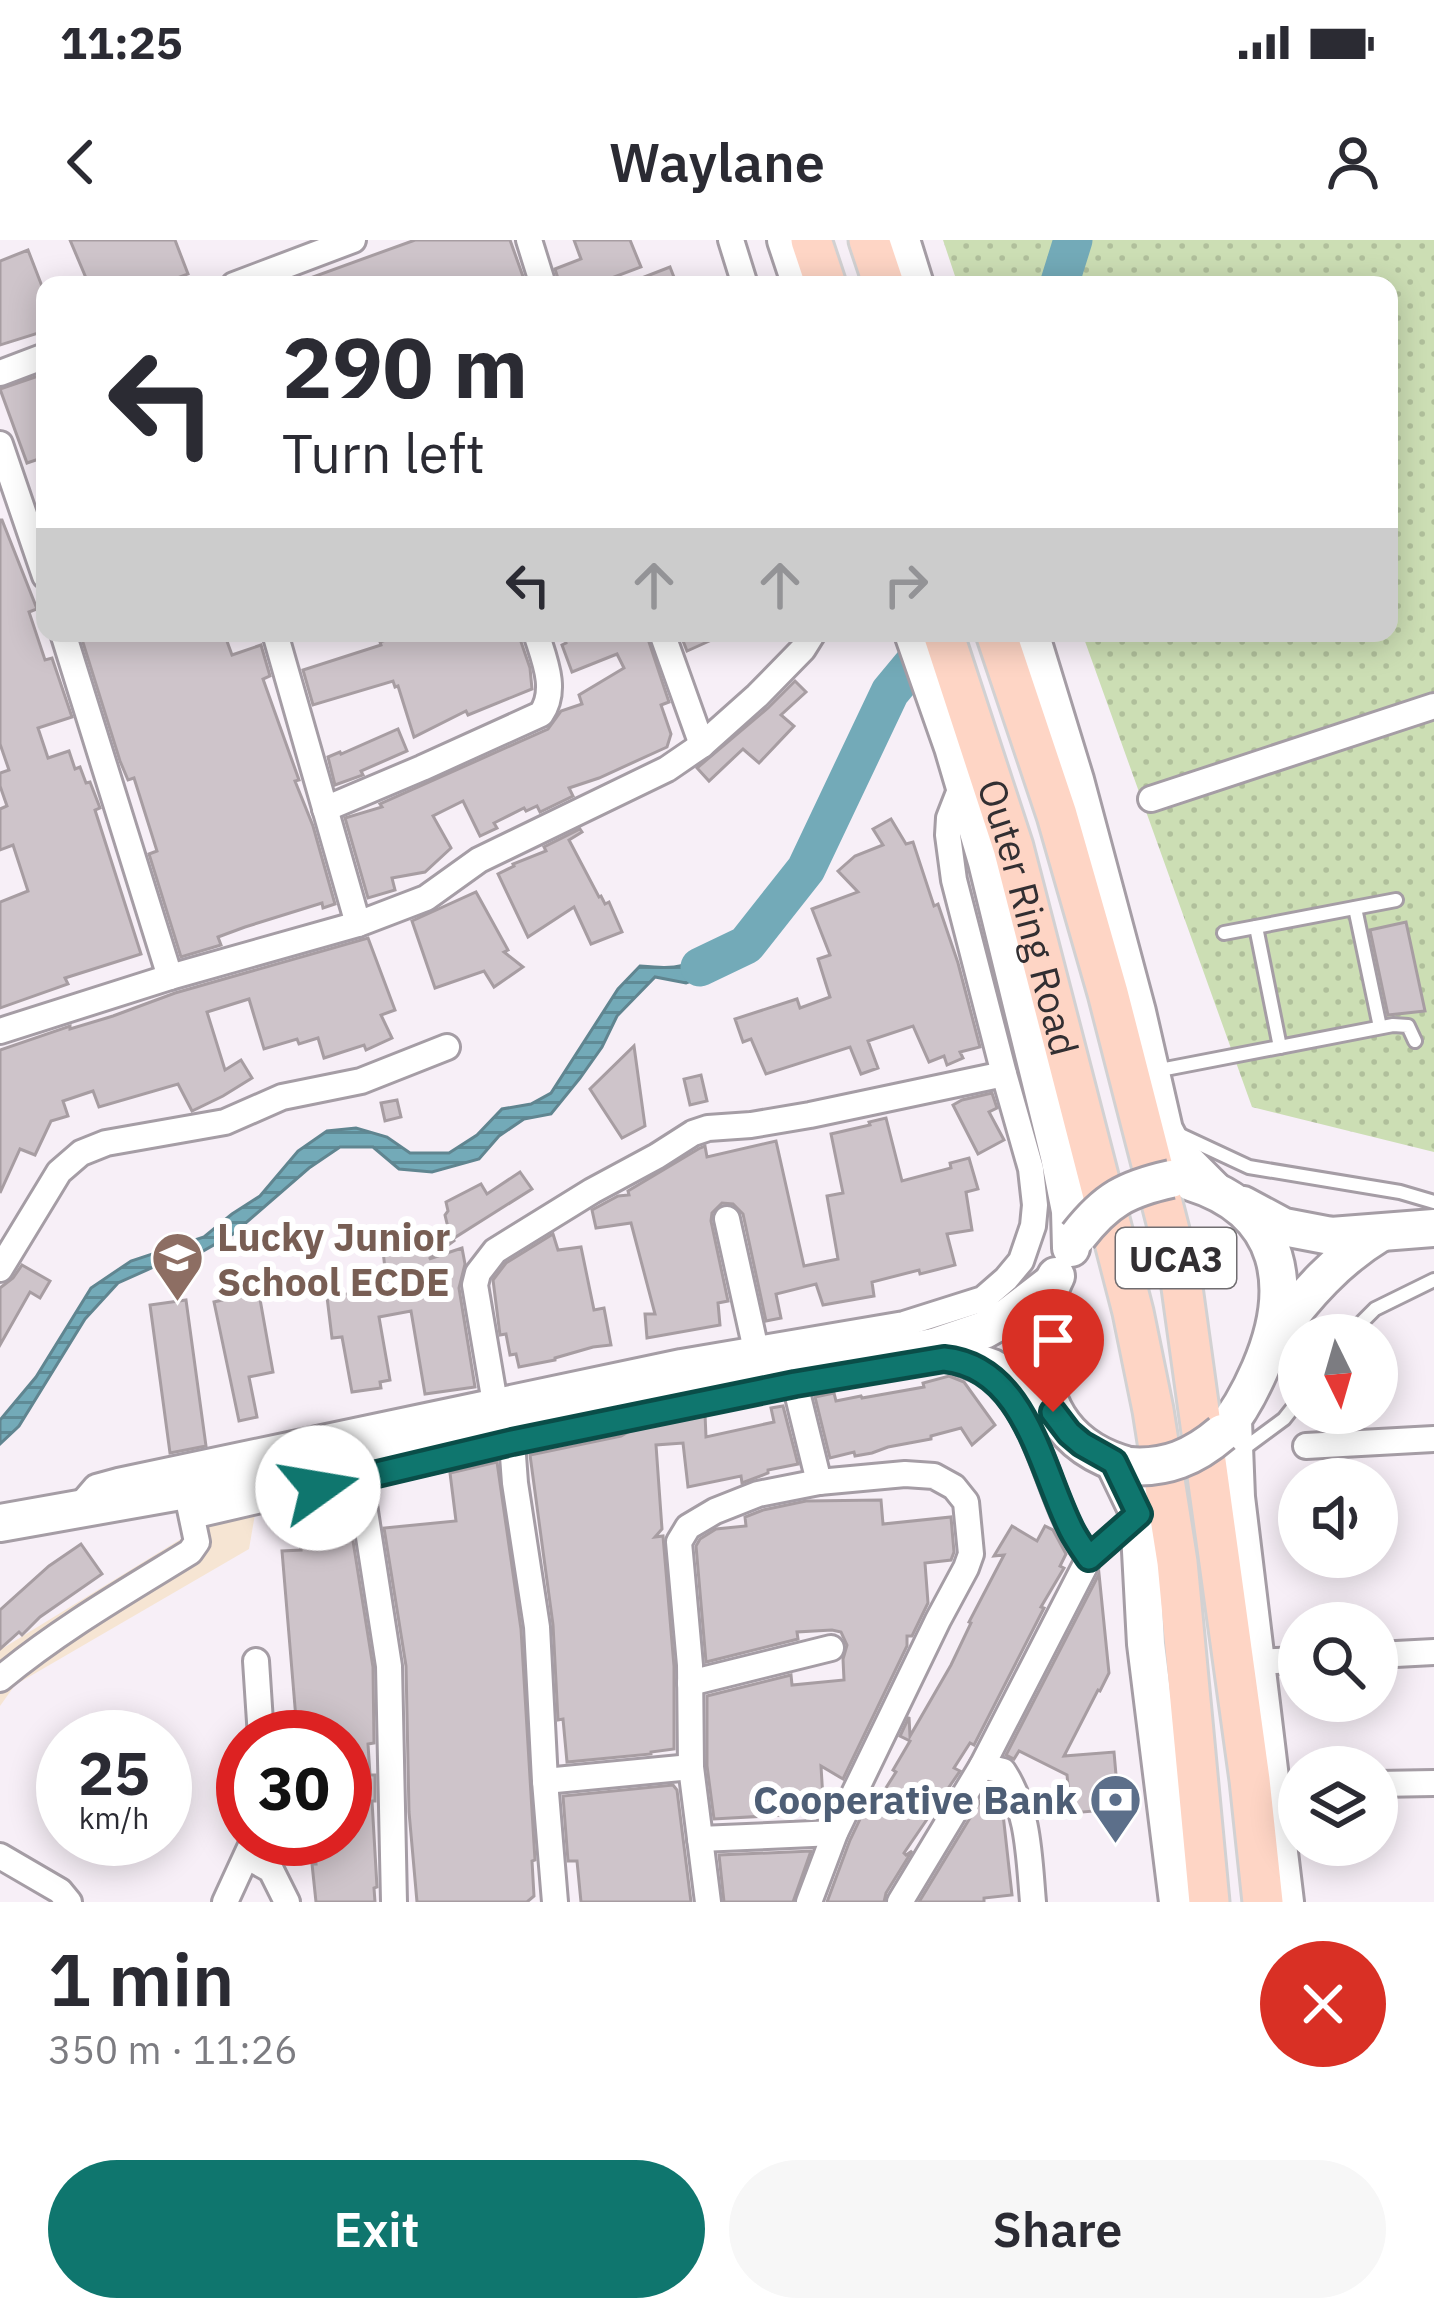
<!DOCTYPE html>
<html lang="en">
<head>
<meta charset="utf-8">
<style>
  :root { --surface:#fff; --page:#f7f7f7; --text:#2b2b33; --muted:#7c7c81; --accent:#0f766e }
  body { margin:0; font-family:"IBM Plex Sans",sans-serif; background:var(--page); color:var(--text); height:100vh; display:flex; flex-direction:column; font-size:45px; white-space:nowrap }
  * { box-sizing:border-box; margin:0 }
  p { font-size:39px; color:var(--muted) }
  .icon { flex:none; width:66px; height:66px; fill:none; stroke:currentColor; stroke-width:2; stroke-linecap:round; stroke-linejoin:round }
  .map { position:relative; height:1662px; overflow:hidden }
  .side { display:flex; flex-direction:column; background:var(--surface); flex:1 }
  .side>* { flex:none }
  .top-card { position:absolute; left:36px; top:36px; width:1362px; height:366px; border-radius:24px; box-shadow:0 6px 30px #0003; background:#fff; color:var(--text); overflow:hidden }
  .needle { width:78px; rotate:175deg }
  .buttons { position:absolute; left:1278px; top:1074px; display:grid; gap:24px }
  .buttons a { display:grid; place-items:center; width:120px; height:120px; border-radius:50%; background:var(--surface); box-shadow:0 6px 30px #0003; font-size:60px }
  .speed { position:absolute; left:36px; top:1470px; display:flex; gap:24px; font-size:60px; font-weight:700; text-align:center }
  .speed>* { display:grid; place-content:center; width:156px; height:156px; border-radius:50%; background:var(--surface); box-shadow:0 6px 30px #0003; line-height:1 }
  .speed small { font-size:30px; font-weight:400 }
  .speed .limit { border:18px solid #d22; background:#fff; color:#111 }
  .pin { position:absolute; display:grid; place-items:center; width:102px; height:102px; color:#fff; margin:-123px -51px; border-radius:50% 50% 50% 0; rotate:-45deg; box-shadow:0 0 12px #0007 }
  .pin .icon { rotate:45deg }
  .me { position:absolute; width:132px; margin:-66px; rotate:77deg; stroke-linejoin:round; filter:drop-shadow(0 0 9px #0008) }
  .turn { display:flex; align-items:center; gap:42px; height:252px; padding:0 48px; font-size:54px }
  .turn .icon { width:156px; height:156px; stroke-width:2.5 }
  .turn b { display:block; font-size:84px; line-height:102px }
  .lanes { display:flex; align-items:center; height:114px; padding:0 48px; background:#0003; justify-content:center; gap:60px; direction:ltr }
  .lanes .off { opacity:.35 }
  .round { display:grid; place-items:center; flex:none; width:126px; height:126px; border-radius:63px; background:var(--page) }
  .head { display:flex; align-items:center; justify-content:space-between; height:204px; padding:0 48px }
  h1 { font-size:72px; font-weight:600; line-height:90px }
  .primary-button { display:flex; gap:24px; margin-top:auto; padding:24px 48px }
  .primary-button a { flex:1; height:138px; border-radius:72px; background:var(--accent); color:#fff; font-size:48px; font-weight:600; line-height:138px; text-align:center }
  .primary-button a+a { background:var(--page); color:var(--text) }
  .status { display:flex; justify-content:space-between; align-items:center; height:84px; padding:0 60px; background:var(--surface); direction:ltr }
  .status svg { height:33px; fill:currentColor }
  header { display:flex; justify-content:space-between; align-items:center; height:156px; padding:0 48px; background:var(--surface); font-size:54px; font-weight:600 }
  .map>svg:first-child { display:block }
</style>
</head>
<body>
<div class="status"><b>11:25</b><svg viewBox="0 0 49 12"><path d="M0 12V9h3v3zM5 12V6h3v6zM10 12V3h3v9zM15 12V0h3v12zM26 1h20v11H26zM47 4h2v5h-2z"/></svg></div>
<header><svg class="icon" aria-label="back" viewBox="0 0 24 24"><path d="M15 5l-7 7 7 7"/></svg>Waylane<svg class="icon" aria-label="person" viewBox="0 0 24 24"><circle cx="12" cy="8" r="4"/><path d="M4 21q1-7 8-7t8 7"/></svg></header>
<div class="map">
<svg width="1434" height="1662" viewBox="0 0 1434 1662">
  <defs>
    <pattern id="grass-dots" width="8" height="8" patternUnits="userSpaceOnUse" patternTransform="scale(3)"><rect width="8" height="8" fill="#ccdeb4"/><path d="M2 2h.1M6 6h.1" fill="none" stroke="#b0bf9b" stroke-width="1.8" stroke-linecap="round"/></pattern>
    <pattern id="water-rules" width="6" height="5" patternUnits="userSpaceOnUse" patternTransform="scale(3)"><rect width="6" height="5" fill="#73aab8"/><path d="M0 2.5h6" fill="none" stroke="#5f8b96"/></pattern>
  </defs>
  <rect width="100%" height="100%" fill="#f7eff7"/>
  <polygon fill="#f6e5d3" points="259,1251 249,1309 15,1445 0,1466 0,1410"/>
  <polygon fill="url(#grass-dots)" points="943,0 1434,0 1434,912 1252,867 1082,393 1389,393 1389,45 958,45"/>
  <path fill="url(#water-rules)" stroke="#608590" stroke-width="3" d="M716,701L746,705L721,731L686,743L655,737L617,776L602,807L580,838L551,874L524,879L499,896L479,919L432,932L399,929L373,907H340L309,928L233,994L196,1015L158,1025L118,1043L85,1079L19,1186L0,1204V1180L36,1137L91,1048L131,1021L204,997L232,974L260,956L298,911L327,891L356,888L387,897L410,913H449L477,895L502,869L531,864L551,853L618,749L640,726C676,729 691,730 716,701Z"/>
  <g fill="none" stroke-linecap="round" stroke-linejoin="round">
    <g stroke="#73aab8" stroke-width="39">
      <polyline points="1059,45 1073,0"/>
      <polyline points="700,727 746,705 806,629 890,452 939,393"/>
    </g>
  </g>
  <g fill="#cec4ca" stroke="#a79da2" stroke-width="3">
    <polygon points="70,0 175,0 188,34 159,45 89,45"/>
    <polygon points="415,0 510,0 525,42 517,45 299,45 299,42"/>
    <polygon points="574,0 630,0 641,27 593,45 560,45 555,29 581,19"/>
    <polygon points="28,10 45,54 45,91 0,105 0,21"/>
    <polygon points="670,27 677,45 626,45 626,44"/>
    <polygon points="41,135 45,145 45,217 27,223 0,149"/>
    <polygon points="0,280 2,280 37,369 29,372 45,420 52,418 72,477 38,488 48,518 69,511 75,529 80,527 86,543 90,542 100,568 95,570 141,714 65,738 68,744 0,768 0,662 28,651 13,605 0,610 0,569 7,566 0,546 0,533 9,530 0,504"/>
    <polygon points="80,393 224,393 232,415 261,405 270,436 263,439 299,540 295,541 313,586 335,664 323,668 322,663 245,687 218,697 221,705 181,717 149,614 157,611 134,538 128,540 120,521"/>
    <polygon points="405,393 518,393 530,428 532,449 468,475 466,471 414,497 398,446 395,447 393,441 313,465 303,430 381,405 380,402"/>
    <polygon points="563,393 646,393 669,462 661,465 671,494 667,507 599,538 569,548 573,556 540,572 537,566 526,571 524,568 494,583 497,588 480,596 463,561 433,576 451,608 425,632 392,638 395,650 368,658 345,578 382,567 380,564 548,489 561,471 582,464 579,455 624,428 617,414 572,432 562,405 566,403"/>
    <polygon points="680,393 727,393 687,411"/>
    <polygon points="795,441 806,452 781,475 794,486 759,523 743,509 709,541 697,528 768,468"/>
    <polygon points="398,489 407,511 361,531 363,535 335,545 328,517 340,512 341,514"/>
    <polygon points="891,579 906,604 913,602 934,666 938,664 958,723 980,807 960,812 963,818 947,825 944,816 929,822 913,786 868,801 878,828 861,834 850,807 766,834 751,799 743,802 735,779 797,759 800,768 830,757 818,719 830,715 812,669 858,652 838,631 855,616 883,605 873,589"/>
    <polygon points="580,589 582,592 569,600 599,657 601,656 605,664 609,662 622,692 591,704 574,667 528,697 498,634 514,626 513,624 546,611 544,607"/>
    <polygon points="476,652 508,710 504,712 523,727 494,747 484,731 435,748 412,681"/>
    <polygon points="1406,682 1425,771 1388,775 1370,690"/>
    <polygon points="368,698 395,770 381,775 392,798 366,810 364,805 324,818 318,798 299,804 297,799 264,809 249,759 207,772 225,830 241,820 252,838 223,856 192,871 178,844 99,867 93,851 63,861 68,876 51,881 35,915 20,909 0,953 0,810 70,786 70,789 113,776 175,753"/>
    <polygon points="634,806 645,886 622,898 590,849"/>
    <polygon points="701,835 707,861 690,865 684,839"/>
    <polygon points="992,853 997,868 989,872 1004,900 978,914 953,865 962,860"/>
    <polygon points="397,860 401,877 385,881 381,863"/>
    <polygon points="886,878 902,941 951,928 950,923 969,918 978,949 966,952 972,990 947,994 955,1025 920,1034 919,1030 872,1042 874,1056 823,1065 816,1044 776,1054 781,1078 766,1081 743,974 733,964 722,963 712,973 711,981 728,1061 718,1063 720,1085 647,1098 645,1074 655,1074 631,983 596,988 592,970 618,956 629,955 628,951 700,908 705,906 707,917 776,901 804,1026 838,1019 827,956 843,953 831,894 870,885 869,882"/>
    <polygon points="520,932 532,949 451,1000 445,975 448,971 446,962 481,944 487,954"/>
    <polygon points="553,994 558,1010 581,1007 594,1070 604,1068 611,1105 593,1107 555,1118 555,1120 519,1127 516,1114 510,1115 506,1094 500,1095 493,1040 506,1023"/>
    <polygon points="406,998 407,1007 455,1000 429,1019 462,1008 465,1024 459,1048 475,1147 425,1154 411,1071 379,1077 390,1140 380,1142 381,1148 352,1152 342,1097 332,1098 327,1057 387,1048 382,1001"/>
    <polygon points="22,1025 50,1041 40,1058 30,1052 0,1105 0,1048 13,1038"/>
    <polygon points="258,1048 273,1132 249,1137 257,1177 239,1181 214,1062 244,1055 243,1051"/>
    <polygon points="186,1060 206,1206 170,1213 150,1065"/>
    <polygon points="949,1136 964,1142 995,1185 972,1205 961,1188 931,1196 931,1199 888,1207 872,1213 855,1216 854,1212 830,1218 815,1157 834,1153 836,1161 861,1156 862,1158 924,1147 923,1143"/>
    <polygon points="783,1166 798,1224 768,1230 768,1233 742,1243 741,1236 688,1247 683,1203 656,1205 662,1289 655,1297 663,1296 674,1426 674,1509 651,1512 651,1514 567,1522 563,1479 558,1480 553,1385 530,1215 621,1196 630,1191 635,1183 679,1175 705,1174 706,1197 774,1182 771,1168"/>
    <polygon points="497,1222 521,1389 535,1620 532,1621 534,1656 527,1662 417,1662 409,1572 406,1426 384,1288 456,1281 450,1233"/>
    <polygon points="881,1260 883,1284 951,1277 954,1312 951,1320 925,1323 928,1363 912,1396 907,1396 907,1406 843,1539 821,1526 823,1559 800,1561 801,1574 714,1579 707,1526 707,1456 791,1435 792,1445 844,1440 843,1419 847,1405 841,1392 832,1390 797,1392 798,1399 706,1422 696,1306 700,1299 716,1289 746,1286 745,1277 763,1270 806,1261"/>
    <polygon points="350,1282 373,1427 374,1503 368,1504 370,1535 375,1535 375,1561 372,1561 377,1647 374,1648 375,1662 316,1662 312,1624 316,1624 314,1599 345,1599 345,1497 310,1497 309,1478 296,1479 282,1311 301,1310 299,1293 339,1287 339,1283"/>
    <polygon points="1012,1286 1037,1301 1045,1286 1053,1290 1066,1314 1060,1326 1064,1328 1041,1367 1044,1368 974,1505 970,1503 954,1528 960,1531 904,1613 906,1615 912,1611 886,1653 884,1662 827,1662 850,1600 870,1558 877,1562 896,1532 893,1530 910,1501 900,1496 909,1477 910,1496 951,1425 971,1383 969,1382 1004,1315 994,1316"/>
    <polygon points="81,1304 102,1334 40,1377 22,1395 19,1392 0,1409 0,1370 49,1326"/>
    <polygon points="1099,1334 1109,1433 1100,1451 1098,1450 1064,1516 1114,1512 1119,1569 1071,1573 1067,1535 1019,1511 1014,1519 1006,1515"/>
    <polygon points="673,1545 677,1550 691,1662 581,1662 577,1621 568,1621 563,1556"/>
    <polygon points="990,1545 1002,1565 1012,1655 984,1658 984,1662 919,1662"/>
    <polygon points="811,1611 793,1662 724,1662 719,1615"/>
  </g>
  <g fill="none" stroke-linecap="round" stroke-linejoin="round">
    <defs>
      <g id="lane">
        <polyline points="1355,668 1380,787"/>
        <polyline points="1256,687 1280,807"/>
        <polyline points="1224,693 1396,660"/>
        <polyline points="1155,831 1393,785 1408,786 1415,801"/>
        <polyline points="1176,893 1249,927 1400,952 1434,962"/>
        <polyline points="1349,1095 1375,1069 1434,1040"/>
        <polyline points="1242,1210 1284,1179 1299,1160"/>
      </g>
      <g id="street">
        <polyline points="529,0 543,45"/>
        <polyline points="731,0 745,45"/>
        <polyline points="234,45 353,0"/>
        <polyline points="0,133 45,116"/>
        <polyline points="0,204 45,336"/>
        <polyline points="63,393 170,737"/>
        <polyline points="275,393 358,684"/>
        <polyline points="662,393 702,505"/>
        <polyline points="1151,559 1434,466"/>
        <path d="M325,569L422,528L541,474C558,450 544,419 536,393"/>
        <polyline points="0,791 170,737 358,684 426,658 479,620 667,529 702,505 757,456 803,409 813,393"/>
        <polyline points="727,979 756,1110"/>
        <polyline points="0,1029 59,932 81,913 106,903 225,882 282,857 361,841 447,807"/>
        <path d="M991,1137C1034,1173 1045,1237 1069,1286C1074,1297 1082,1308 1089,1318"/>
        <polyline points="795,1144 819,1242"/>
        <polyline points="495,1163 475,1045 478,1033 495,1011 592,951 657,916 693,893 708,888 751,885 810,875 1004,834"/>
        <polyline points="512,1202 515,1243 537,1387 545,1541 555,1662"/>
        <polyline points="1306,1206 1434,1199"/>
        <polyline points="360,1239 389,1426 394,1662"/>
        <polyline points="78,1268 96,1247 118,1241 681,1122 904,1084 983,1059 1006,1039 1021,1021 1033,986 1035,965 1031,929 1004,834 954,640 948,595 949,578 963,542"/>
        <polyline points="192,1276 512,1202 618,1180"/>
        <polyline points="1377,1415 1434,1412"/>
        <polyline points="256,1421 261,1497"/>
        <polyline points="1255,1422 1299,1420"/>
        <path d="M0,1439C59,1390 125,1352 190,1312L197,1302L189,1264"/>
        <polyline points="690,1443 831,1408"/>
        <polyline points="545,1541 691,1527"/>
        <polyline points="1377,1544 1434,1543"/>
        <polyline points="700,1599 835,1593"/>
        <polyline points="0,1616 60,1651 69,1662"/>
        <polyline points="248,1617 271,1630 287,1662"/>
        <polyline points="225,1662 254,1599"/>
        <polyline points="708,1662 691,1527 690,1425 679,1302 688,1287 715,1271 758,1254 819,1242 905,1234 934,1236 954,1247 966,1262 971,1314 966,1328 938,1380 835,1593 809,1662"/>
        <polyline points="900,1662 982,1526"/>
        <path d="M1033,1662C1029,1617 1029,1570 1003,1531L982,1526L1089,1318L1139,1274"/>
      </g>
      <g id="secondary">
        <polyline points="786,0 801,45"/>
        <polyline points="901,0 915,45"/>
        <polyline points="913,393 953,507 987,622 1059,916 1070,971 1071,1008"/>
        <polyline points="1030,393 1075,540 1137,772 1164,890 1175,911 1213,949"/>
        <path d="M1191,942C1284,971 1295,1048 1260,1129C1250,1152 1238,1174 1222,1193"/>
        <polyline points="1243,965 1284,987 1331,996 1434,988"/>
        <path d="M1056,1036C1047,1053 1044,1071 1042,1090C1035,1158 1061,1208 1129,1226"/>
        <path d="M1276,1095C1305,1055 1337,1019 1380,993"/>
        <polyline points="934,1107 992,1128 1047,1158"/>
        <polyline points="1233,1181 1236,1257 1285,1662"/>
        <polyline points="1114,1222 1139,1274 1146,1404 1178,1662"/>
        <polyline points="0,1283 186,1250 482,1187 934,1107 984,1090 1009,1076 1052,1043"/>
      </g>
      <g id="primary">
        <polyline points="811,0 826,45"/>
        <polyline points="869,0 884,45"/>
        <path id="s1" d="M943,393L1013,607L1133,1072L1153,1170L1177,1322L1209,1662"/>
        <polyline points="996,393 1057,575 1108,753 1180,1033 1250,1540 1263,1662"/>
      </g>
    </defs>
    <use href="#lane" stroke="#a59da5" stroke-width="18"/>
    <use href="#street" stroke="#a59da5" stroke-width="30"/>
    <use href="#secondary" stroke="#a59da5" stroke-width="42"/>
    <use href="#primary" stroke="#d2d1d2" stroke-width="45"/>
    <use href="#lane" stroke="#fff" stroke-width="12"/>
    <use href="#street" stroke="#fff" stroke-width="24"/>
    <use href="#secondary" stroke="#fff" stroke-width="36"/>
    <use href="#primary" stroke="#fed5c5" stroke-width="39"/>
    <defs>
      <g id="secondary-bridge">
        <path d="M1078,996C1106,960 1126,949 1171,939"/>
        <path d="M1129,1226C1166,1229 1194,1217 1222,1193"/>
      </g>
    </defs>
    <use href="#secondary-bridge" stroke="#a59da5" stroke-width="42" stroke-linecap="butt"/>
    <use href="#secondary-bridge" stroke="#fff" stroke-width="36"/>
  </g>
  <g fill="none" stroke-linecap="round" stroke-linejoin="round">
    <defs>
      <path id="route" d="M318,1248L512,1202L795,1144L944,1119C1024,1127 1040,1225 1069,1285C1074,1297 1082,1307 1089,1318L1139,1274L1114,1222L1082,1204L1069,1193L1053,1172"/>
    </defs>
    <use href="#route" stroke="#0a4d48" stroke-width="30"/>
    <use href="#route" stroke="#0f766e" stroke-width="21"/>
  </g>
  <defs>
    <symbol id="school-pin" viewBox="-11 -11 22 30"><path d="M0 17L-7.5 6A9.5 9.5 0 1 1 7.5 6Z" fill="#8d6e63" stroke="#fff"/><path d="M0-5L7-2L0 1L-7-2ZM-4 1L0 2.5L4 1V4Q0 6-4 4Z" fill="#fff"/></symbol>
    <symbol id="bank-pin" viewBox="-11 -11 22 30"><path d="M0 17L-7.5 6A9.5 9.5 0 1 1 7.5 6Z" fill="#5c6f8a" stroke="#fff"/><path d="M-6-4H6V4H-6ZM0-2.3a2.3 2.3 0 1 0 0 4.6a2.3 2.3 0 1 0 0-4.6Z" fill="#fff"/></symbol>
  </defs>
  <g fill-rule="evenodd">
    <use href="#school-pin" x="148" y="988" width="59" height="81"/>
    <use href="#bank-pin" x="1086" y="1530" width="59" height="81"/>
  </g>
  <g text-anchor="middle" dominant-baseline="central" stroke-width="12" stroke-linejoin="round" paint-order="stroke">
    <rect fill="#fff" stroke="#706d70" stroke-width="3" x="1116" y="988" width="120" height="60" rx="9"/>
    <g font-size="36" font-weight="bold" fill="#322f32">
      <text x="1176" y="1018">UCA3</text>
    </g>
    <g font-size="39" fill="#322f32" stroke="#fff">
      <text stroke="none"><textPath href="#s1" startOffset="297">Outer Ring Road</textPath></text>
    </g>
    <g font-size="39" font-weight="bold" fill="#785e54" stroke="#fff" text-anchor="start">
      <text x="217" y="996">Lucky Junior<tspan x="217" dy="45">School ECDE</tspan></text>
    </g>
    <g font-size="39" font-weight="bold" fill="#4e5e75" stroke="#fff" text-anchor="end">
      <text x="1077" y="1559">Cooperative Bank</text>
    </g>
  </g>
</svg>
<div class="buttons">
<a><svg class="needle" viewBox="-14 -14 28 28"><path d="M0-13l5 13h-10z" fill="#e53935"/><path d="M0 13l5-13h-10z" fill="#7c7c81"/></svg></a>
<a><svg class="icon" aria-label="sound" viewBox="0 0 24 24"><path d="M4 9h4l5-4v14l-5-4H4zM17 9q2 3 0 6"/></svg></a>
<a><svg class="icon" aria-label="search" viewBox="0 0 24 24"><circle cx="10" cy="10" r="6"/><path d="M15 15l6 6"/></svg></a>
<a><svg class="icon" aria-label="layers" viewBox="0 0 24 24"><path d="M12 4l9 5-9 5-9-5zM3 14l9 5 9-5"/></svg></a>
</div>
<div class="speed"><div>25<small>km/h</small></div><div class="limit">30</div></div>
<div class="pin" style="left:1053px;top:1172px;background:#d93025"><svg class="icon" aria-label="arrive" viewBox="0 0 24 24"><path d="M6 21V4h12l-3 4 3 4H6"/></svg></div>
<svg class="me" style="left:318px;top:1248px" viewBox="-20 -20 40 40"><circle r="19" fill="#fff"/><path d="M0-13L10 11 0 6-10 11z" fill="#0f766e"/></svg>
<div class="top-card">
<div class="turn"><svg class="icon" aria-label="left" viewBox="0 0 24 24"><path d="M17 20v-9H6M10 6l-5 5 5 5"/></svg><div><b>290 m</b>Turn left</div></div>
<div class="lanes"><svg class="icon" aria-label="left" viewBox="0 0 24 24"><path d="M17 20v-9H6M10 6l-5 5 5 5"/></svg><svg class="icon off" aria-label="ahead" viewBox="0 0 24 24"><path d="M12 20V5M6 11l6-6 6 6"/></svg><svg class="icon off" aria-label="ahead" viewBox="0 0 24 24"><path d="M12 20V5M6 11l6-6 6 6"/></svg><svg class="icon off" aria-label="right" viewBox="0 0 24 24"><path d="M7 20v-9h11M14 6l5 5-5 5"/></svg></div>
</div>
</div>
<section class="side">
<div class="head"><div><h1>1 min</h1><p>350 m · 11:26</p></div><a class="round" style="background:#d93025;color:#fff"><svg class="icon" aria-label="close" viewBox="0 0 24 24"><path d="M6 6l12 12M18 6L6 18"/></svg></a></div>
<div class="primary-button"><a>Exit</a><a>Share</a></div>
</section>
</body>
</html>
